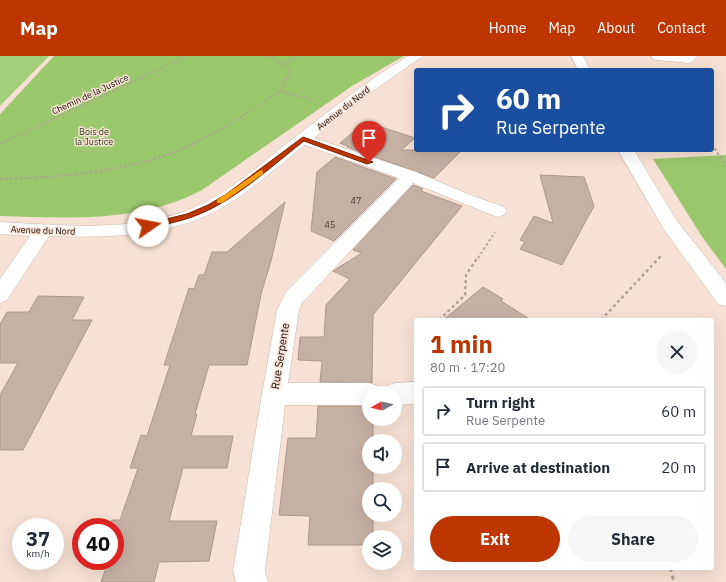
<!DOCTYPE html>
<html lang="en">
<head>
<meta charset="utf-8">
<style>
  :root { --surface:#fff; --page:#f6f6f7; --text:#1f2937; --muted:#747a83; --line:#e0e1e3; --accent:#bd3500 }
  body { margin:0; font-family:"IBM Plex Sans",sans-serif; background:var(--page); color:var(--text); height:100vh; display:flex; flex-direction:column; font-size:15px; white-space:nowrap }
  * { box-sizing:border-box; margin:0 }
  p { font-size:13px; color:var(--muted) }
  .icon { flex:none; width:22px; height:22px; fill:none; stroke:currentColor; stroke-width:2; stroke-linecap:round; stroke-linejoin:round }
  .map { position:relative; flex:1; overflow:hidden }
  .side { position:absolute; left:414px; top:262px; width:300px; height:252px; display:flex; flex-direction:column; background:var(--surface); border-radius:4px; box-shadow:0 4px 16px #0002 }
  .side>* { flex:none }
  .guide { position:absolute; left:414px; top:12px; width:300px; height:84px; border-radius:4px; box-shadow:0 4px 16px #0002; background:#1a4fa0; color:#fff; overflow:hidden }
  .needle { width:26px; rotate:262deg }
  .tools { position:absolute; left:362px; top:330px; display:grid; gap:8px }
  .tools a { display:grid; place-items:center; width:40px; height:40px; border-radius:50%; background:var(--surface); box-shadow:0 4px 16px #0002; font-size:20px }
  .speed { position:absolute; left:12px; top:462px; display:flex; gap:8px; font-size:20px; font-weight:700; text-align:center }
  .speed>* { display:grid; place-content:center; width:52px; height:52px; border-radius:50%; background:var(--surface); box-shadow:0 4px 16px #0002; line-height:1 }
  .speed small { font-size:10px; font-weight:400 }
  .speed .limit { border:6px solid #d22; background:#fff; color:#111 }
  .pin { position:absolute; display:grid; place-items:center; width:34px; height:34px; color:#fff; margin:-41px -17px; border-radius:50% 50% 50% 0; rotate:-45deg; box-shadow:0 0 4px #0007 }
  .pin .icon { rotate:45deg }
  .me { position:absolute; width:44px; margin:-22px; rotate:78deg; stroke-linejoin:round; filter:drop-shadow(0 0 3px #0008) }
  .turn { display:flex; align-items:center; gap:14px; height:84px; padding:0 16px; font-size:18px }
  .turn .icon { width:52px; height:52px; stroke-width:2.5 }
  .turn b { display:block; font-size:28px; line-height:34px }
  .round { display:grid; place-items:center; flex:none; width:42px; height:42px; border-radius:21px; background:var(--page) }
  .summary { display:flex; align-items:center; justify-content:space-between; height:68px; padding:0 16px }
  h1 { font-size:24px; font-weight:700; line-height:30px; color:var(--accent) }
  .primary-button { display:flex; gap:8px; margin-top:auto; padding:8px 16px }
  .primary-button a { flex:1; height:46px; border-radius:24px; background:var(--accent); color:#fff; font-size:16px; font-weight:700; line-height:46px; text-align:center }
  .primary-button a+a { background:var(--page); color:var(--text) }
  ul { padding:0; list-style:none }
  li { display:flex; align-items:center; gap:12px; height:50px; margin:0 8px 6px; padding:0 8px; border:2px solid var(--line); border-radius:4px }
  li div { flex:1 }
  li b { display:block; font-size:15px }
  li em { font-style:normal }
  header { display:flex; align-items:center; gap:24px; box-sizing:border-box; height:56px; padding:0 20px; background:var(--accent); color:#fff }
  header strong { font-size:19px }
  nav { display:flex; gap:22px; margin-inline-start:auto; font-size:14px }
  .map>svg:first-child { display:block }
</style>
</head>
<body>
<header>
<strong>Map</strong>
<nav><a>Home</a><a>Map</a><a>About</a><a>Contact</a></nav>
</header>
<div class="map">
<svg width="726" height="526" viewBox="0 0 726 526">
  <rect width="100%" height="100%" fill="#f7e1d4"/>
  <polygon fill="#a2cd79" points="0,0 49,0 0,50"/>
  <g fill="#9bc86d">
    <path d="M54,0H404L352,30L202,134C140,167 68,162 0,160V58Z"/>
    <polygon points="726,99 726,213 703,182 653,103"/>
  </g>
  <g fill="#c5b1a4" stroke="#ac988b">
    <polygon points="366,66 415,82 401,94 462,94 434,122 347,91 348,90 340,87"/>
    <polygon points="335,101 396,123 334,185 311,175 317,116"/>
    <polygon points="540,119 584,121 594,150 562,209 520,193 525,186 520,184 534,160 553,167"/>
    <polygon points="413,129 423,133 421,135 462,150 373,259 372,327 320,326 322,305 298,304 300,281 324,281 326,249 350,223 333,215 362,197 353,194"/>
    <polygon points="285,146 271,205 261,238 247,309 209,309 195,358 197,358 191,380 233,380 227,412 183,412 169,465 217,465 209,505 159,506 154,526 101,526 108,506 103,505 115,505 115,471 110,471 112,464 120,464 138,412 130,412 141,379 147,380 170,309 164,309 189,232 194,233 199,219 204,219 212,196 227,196"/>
    <polygon points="483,231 503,243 501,245 531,264 443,264"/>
    <polygon points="38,240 84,241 72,264 92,264 23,394 0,394 0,339 18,307 0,307 0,268 7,256 29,256"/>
    <polygon points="318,350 369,350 369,363 373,363 373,385 369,385 369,411 373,411 373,433 369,433 369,459 373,459 373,481 369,481 369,489 308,489 310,460 279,459 288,382 316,382"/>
  </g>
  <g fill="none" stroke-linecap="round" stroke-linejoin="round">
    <defs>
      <g id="minor">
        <path d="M408,0H423L371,36L314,82L416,116L468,138L504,151L507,155L504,159L498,161L492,159L413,127L302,247L299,254L288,327H369L378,330L381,337H369V349H285L265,515L268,526H236L233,515L262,338L277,254L286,236L399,122L305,89C278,110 252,134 222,152C170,181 107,182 49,180L7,244L0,247V223L30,180L0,178V166C60,169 125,176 183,156C220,143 251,116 281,92C323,60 363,27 408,0Z"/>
        <polygon points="571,0 583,0 590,14 578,14"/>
        <polygon points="651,0 697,0 692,6 688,7 657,4 653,3"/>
        <polygon points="618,94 634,94 677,165 726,227 726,250 718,248 663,172"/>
        <polygon points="416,326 416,348 395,349 395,337 383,337 386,330 395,327"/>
      </g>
    </defs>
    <use href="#minor" stroke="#cbb6aa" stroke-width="1"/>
    <g stroke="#b1a096" stroke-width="1.5" stroke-dasharray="2 2" stroke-linecap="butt">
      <polyline points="264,0 271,1 291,14 280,35 315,45"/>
      <polyline points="281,8 299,0"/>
      <polyline points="0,88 187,0"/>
      <polyline points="191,89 225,71 280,35"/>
    </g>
    <g stroke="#b1a096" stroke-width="2" stroke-dasharray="2.5 2.5" stroke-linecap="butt">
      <polyline points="712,88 726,110"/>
      <path d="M0,123C65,121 133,116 193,88"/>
      <polyline points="478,202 495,176"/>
      <polyline points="659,202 662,198"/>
    </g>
    <g stroke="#b1a096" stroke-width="2.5" stroke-dasharray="3 3" stroke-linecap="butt">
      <polyline points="439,264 465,239 466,219 478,201"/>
      <polyline points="601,264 660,201"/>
    </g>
    <polyline stroke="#b1a096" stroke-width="3" stroke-dasharray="4 4" stroke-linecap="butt" points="670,512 674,526"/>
    <use href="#minor" fill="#fff" fill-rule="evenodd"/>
  </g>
  <path fill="#bd3500" stroke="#7b2200" d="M303,81L373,106L367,108L304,85C269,112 234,146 192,161C178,166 162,169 148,172L144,170L145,168L187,158L208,149L225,139Z"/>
  <polygon fill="#f59e0b" points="261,114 263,115 263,118 222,147 217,147 217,144"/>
  <g text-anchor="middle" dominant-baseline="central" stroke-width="3" stroke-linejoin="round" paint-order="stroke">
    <g font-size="9" fill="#19110d" stroke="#f7e1d4">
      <text transform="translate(90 38) rotate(-25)">Chemin de la Justice</text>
      <text transform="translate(343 52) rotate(-38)">Avenue du Nord</text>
      <text transform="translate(43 174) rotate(2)">Avenue du Nord</text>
    </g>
    <g font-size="9" fill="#2b3d18" stroke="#f7e1d4">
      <text x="94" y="75">Bois de<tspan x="94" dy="10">la Justice</tspan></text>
    </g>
    <g font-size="9" fill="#443933">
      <text x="356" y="144">47</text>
      <text x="330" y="168">45</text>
    </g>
    <g font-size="11" fill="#19110d" stroke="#f7e1d4">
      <text transform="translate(280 300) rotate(-81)">Rue Serpente</text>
    </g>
  </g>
</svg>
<div class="tools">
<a><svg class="needle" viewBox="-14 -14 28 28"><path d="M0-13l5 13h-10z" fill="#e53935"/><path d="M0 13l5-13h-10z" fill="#747a83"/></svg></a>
<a><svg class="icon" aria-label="sound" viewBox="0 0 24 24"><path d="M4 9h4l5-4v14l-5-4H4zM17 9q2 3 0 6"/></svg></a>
<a><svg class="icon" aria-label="search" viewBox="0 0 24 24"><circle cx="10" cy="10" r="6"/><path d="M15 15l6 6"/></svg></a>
<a><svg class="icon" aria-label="layers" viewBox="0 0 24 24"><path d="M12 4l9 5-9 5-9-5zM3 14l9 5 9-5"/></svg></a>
</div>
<div class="speed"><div>37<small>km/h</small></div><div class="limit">40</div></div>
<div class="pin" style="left:369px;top:106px;background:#d93025"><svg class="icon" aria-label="arrive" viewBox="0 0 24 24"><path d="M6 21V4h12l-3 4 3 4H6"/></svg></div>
<svg class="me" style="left:148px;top:170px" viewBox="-20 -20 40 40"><circle r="19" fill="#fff"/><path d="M0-13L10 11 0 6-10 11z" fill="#bd3500"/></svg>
<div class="guide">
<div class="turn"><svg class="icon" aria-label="right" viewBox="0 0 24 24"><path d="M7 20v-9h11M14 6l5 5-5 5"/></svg><div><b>60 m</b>Rue Serpente</div></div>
</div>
<section class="side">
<div class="summary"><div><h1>1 min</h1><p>80 m · 17:20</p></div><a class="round"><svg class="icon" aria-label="close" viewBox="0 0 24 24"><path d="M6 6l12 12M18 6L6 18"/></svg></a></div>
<ul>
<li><svg class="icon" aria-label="right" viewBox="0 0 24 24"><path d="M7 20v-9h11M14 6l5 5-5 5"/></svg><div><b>Turn right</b><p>Rue Serpente</p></div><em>60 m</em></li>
<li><svg class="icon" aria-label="arrive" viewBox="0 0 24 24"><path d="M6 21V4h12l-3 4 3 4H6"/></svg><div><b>Arrive at destination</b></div><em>20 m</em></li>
</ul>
<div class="primary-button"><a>Exit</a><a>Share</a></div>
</section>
</div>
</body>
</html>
